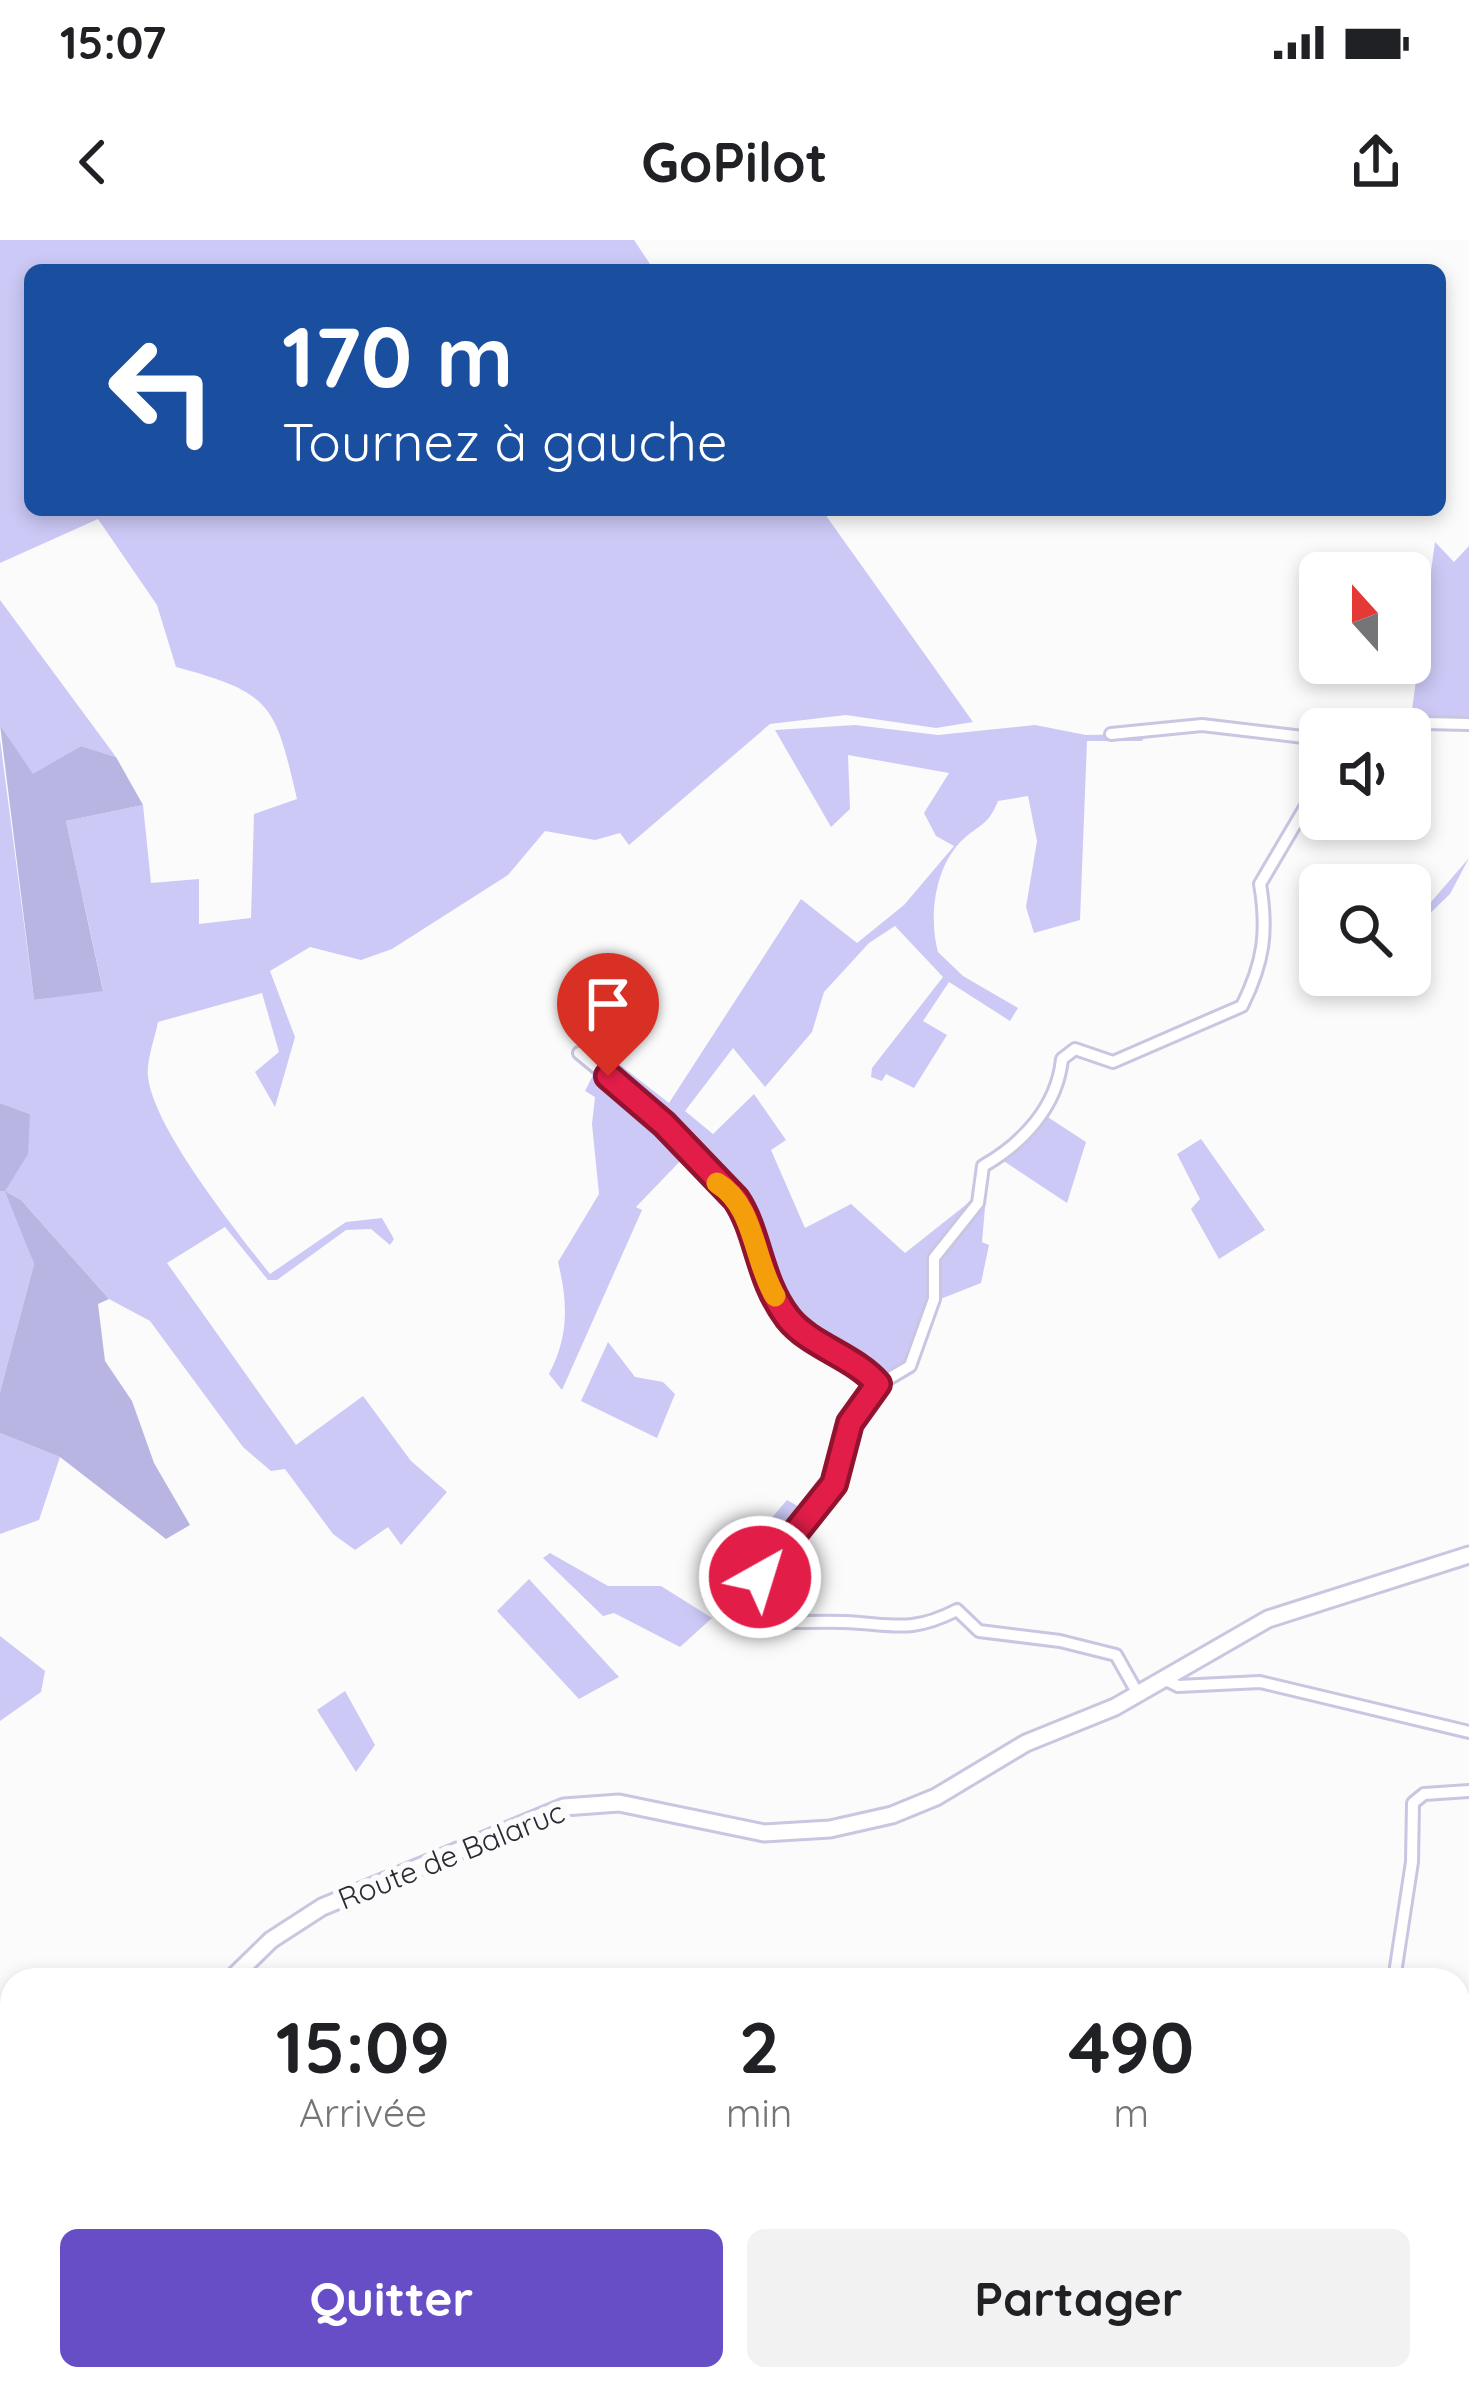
<!DOCTYPE html>
<html lang="fr">
<head>
<meta charset="utf-8">
<style>
  :root { --surface:#fff; --page:#f2f2f2; --text:#202124; --muted:#757577; --accent:#674ec7 }
  body { margin:0; font-family:Quicksand,sans-serif; background:var(--page); color:var(--text); height:100vh; display:flex; flex-direction:column; font-size:45px; white-space:nowrap }
  * { box-sizing:border-box; margin:0 }
  p { font-size:39px; color:var(--muted) }
  .icon { flex:none; width:66px; height:66px; fill:none; stroke:currentColor; stroke-width:2; stroke-linecap:round; stroke-linejoin:round }
  .map { position:relative; flex:1; overflow:hidden }
  .drawer { position:absolute; left:0px; top:1728px; width:1470px; height:423px; display:flex; flex-direction:column; background:var(--surface); border-radius:36px 36px 0 0; box-shadow:0 6px 18px #0003 }
  .drawer>* { flex:none }
  .guide { position:absolute; left:24px; top:24px; width:1422px; height:252px; border-radius:18px; box-shadow:0 6px 18px #0003; background:#1a4fa0; color:#fff; overflow:hidden }
  .needle { width:78px; rotate:339deg }
  .tools { position:absolute; left:1299px; top:312px; display:grid; gap:24px }
  .tools a { display:grid; place-items:center; width:132px; height:132px; border-radius:18px; background:var(--surface); box-shadow:0 6px 18px #0003; font-size:60px }
  .pin { position:absolute; display:grid; place-items:center; width:102px; height:102px; color:#fff; margin:-123px -51px; border-radius:50% 50% 50% 0; rotate:-45deg; box-shadow:0 0 12px #0007 }
  .pin .icon { rotate:45deg }
  .me { position:absolute; width:132px; margin:-66px; rotate:39deg; stroke-linejoin:round; filter:drop-shadow(0 0 9px #0008) }
  .turn { display:flex; align-items:center; gap:42px; height:252px; padding:0 60px; font-size:54px }
  .turn .icon { width:156px; height:156px; stroke-width:2.5 }
  .turn b { display:block; font-size:84px; line-height:102px }
  .eta { display:flex; justify-content:space-evenly; align-items:center; height:204px; text-align:center }
  .eta b { font-size:72px; font-weight:700; line-height:84px }
  .action { display:flex; gap:24px; margin-top:auto; padding:24px 60px }
  .action a { flex:1; height:138px; border-radius:18px; background:var(--accent); color:#fff; font-size:48px; font-weight:700; line-height:138px; text-align:center }
  .action a+a { background:var(--page); color:var(--text) }
  .status { display:flex; justify-content:space-between; align-items:center; height:84px; padding:0 60px; background:var(--surface); direction:ltr }
  .status svg { height:33px; fill:currentColor }
  header { display:flex; justify-content:space-between; align-items:center; height:156px; padding:0 60px; background:var(--surface); font-size:54px; font-weight:700 }
  .map>svg:first-child { display:block }
</style>
</head>
<body>
<div class="status"><b>15:07</b><svg viewBox="0 0 49 12"><path d="M0 12V9h3v3zM5 12V6h3v6zM10 12V3h3v9zM15 12V0h3v12zM26 1h20v11H26zM47 4h2v5h-2z"/></svg></div>
<header><svg class="icon" aria-label="back" viewBox="0 0 24 24"><path d="M15 5l-7 7 7 7"/></svg>GoPilot<svg class="icon" aria-label="share" viewBox="0 0 24 24"><path d="M12 15V3M7 8l5-5 5 5M5 13v7h14v-7"/></svg></header>
<div class="map">
<svg width="1469" height="2149" viewBox="0 0 1469 2149">
  <rect width="100%" height="100%" fill="#fbfbfb"/>
  <g fill="#ccc9f6">
    <path d="M0,0H634L654,30H30V270H822L973,482L936,488L846,475L770,484L629,605L620,593L595,600L545,591L508,635L392,709L361,720L310,707L270,731L295,797L275,867L255,832L279,812L262,753L158,782C155,798 146,821 148,837C154,889 237,992 270,1034L346,982L382,978L394,999L390,1005L371,989L346,990L277,1040H268L225,987L167,1023L296,1205L363,1156L411,1221L447,1252L401,1305L388,1287L355,1310L333,1294L285,1229L271,1231L243,1207L150,1081L109,1059L21,960L7,952L34,1024L0,1152V951L5,950L30,874L0,863V499L34,760L103,750L66,581L143,565L151,643L199,639V684L251,678L254,574L297,559C275,465 273,453 176,427L157,365L98,279L0,323Z"/>
    <polygon points="1435,302 1454,322 1469,306 1469,479 1411,477"/>
    <polygon points="0,360 116,517 81,506 33,535 0,485"/>
    <path d="M855,485L938,495L1035,485L1086,495L1147,494L1142,501H1087L1080,680L1034,693L1026,667L1037,601L1028,556L998,561C990,581 984,583 968,595C935,621 928,675 938,712L963,736L1018,768L1010,781L949,742L923,781L947,795L914,848L886,834L882,841L871,837L872,828L943,737L895,686L869,703L824,752L812,792L765,847L733,808L685,871L713,894L754,854L786,900L771,910L805,988L851,964L905,1013L977,956C964,973 936,998 932,1019C924,1059 933,1120 883,1134L794,1081L781,1063L751,985L688,902L585,816L579,793L669,863L801,659L857,703L904,665L954,606L936,596L924,573L949,533L848,515L850,569L831,587L775,490Z"/>
    <polygon points="1469,618 1450,654 1424,679 1427,697 1422,699 1413,683"/>
    <path d="M594,833L687,914L636,967L642,970L562,1150L549,1134C569,1096 568,1063 558,1022L599,954L592,884L595,857L585,851Z"/>
    <polygon points="1043,874 1086,902 1067,963 999,918"/>
    <polygon points="1201,899 1265,990 1219,1019 1191,969 1200,959 1177,914"/>
    <polygon points="986,956 982,1002 989,1005 981,1043 938,1060 937,1018"/>
    <polygon points="608,1102 635,1137 663,1142 675,1154 657,1198 581,1161"/>
    <polygon points="0,1193 60,1217 39,1280 0,1294"/>
    <polygon points="787,1260 808,1272 721,1370 702,1359"/>
    <polygon points="550,1313 608,1346 661,1346 712,1378 680,1407 614,1373 603,1376 543,1318"/>
    <polygon points="529,1339 619,1437 579,1459 497,1371"/>
    <polygon points="0,1396 45,1431 41,1452 0,1481"/>
    <polygon points="345,1451 375,1505 356,1532 317,1470"/>
  </g>
  <g fill="#b8b5e2">
    <polygon points="0,485 33,534 81,506 116,517 143,565 66,581 103,751 34,760"/>
    <polygon points="0,863 30,874 28,914 5,951 21,960 109,1059 98,1064 105,1121 132,1161 154,1223 190,1285 166,1299 60,1217 0,1193 0,1152 34,1024 5,951 0,951"/>
  </g>
  <g fill="none" stroke-linecap="round" stroke-linejoin="round">
    <defs>
      <g id="street">
        <polyline points="1354,489 1379,482 1469,484"/>
        <polyline points="1111,494 1202,485 1320,499"/>
        <path d="M579,813L665,884L736,959C760,994 758,1040 788,1078C811,1106 854,1116 878,1145"/>
        <polyline points="1164,1439 1178,1446 1260,1442 1469,1492"/>
        <path d="M1138,1454L1116,1415L1060,1401L979,1391L957,1370C910,1394 893,1384 844,1382C808,1381 774,1384 737,1380L733,1366L834,1244L850,1183L878,1145L910,1126L934,1059V1018L978,963L983,926C1023,903 1057,867 1062,819L1075,809L1113,822L1242,766C1264,722 1268,691 1260,644L1320,542"/>
        <polyline points="1394,1740 1412,1622 1413,1563 1424,1554 1469,1551"/>
        <polyline points="1154,2139 1164,2149"/>
        <polyline points="908,2149 917,2139"/>
      </g>
      <g id="secondary">
        <polyline points="230,1740 271,1700 322,1667 564,1567 619,1563 764,1593 830,1589 892,1575 936,1557 1026,1503 1115,1467 1268,1379 1469,1315"/>
        <polyline points="0,2013 12,2001"/>
      </g>
    </defs>
    <use href="#street" stroke="#c8c6e1" stroke-width="16"/>
    <use href="#secondary" stroke="#c8c6e1" stroke-width="21"/>
    <use href="#street" stroke="#fff" stroke-width="10"/>
    <use href="#secondary" stroke="#fff" stroke-width="15"/>
  </g>
  <g fill="none" stroke-linecap="round" stroke-linejoin="round">
    <defs>
      <path id="route" d="M608,836L664,884L736,959C759,993 758,1039 788,1078C810,1106 854,1116 878,1144L850,1183L834,1244L760,1337"/>
    </defs>
    <use href="#route" stroke="#92132f" stroke-width="30"/>
    <use href="#route" stroke="#e11d48" stroke-width="21"/>
    <path stroke="#f59e0b" stroke-width="21" d="M717,943C755,966 753,1019 775,1056"/>
  </g>
  <g text-anchor="middle" dominant-baseline="central" stroke-width="12" stroke-linejoin="round" paint-order="stroke">
    <g font-size="30" fill="#2a2a34" stroke="#fbfbfb">
      <text transform="translate(451 1615) rotate(-22)">Route de Balaruc</text>
    </g>
  </g>
</svg>
<div class="tools">
<a><svg class="needle" viewBox="-14 -14 28 28"><path d="M0-13l5 13h-10z" fill="#e53935"/><path d="M0 13l5-13h-10z" fill="#757577"/></svg></a>
<a><svg class="icon" aria-label="sound" viewBox="0 0 24 24"><path d="M4 9h4l5-4v14l-5-4H4zM17 9q2 3 0 6"/></svg></a>
<a><svg class="icon" aria-label="search" viewBox="0 0 24 24"><circle cx="10" cy="10" r="6"/><path d="M15 15l6 6"/></svg></a>
</div>
<div class="pin" style="left:608px;top:836px;background:#d93025"><svg class="icon" aria-label="arrive" viewBox="0 0 24 24"><path d="M6 21V4h12l-3 4 3 4H6"/></svg></div>
<svg class="me" style="left:760px;top:1337px" viewBox="-20 -20 40 40"><circle r="17" fill="#e11d48" stroke="#fff" stroke-width="3"/><path d="M0-11L8 9 0 5-8 9z" fill="#fff"/></svg>
<div class="guide">
<div class="turn"><svg class="icon" aria-label="left" viewBox="0 0 24 24"><path d="M17 20v-9H6M10 6l-5 5 5 5"/></svg><div><b>170 m</b>Tournez à gauche</div></div>
</div>
<section class="drawer">
<div class="eta">
<div><b>15:09</b><p>Arrivée</p></div>
<div><b>2</b><p>min</p></div>
<div><b>490</b><p>m</p></div>
</div>
<div class="action"><a>Quitter</a><a>Partager</a></div>
</section>
</div>
</body>
</html>
